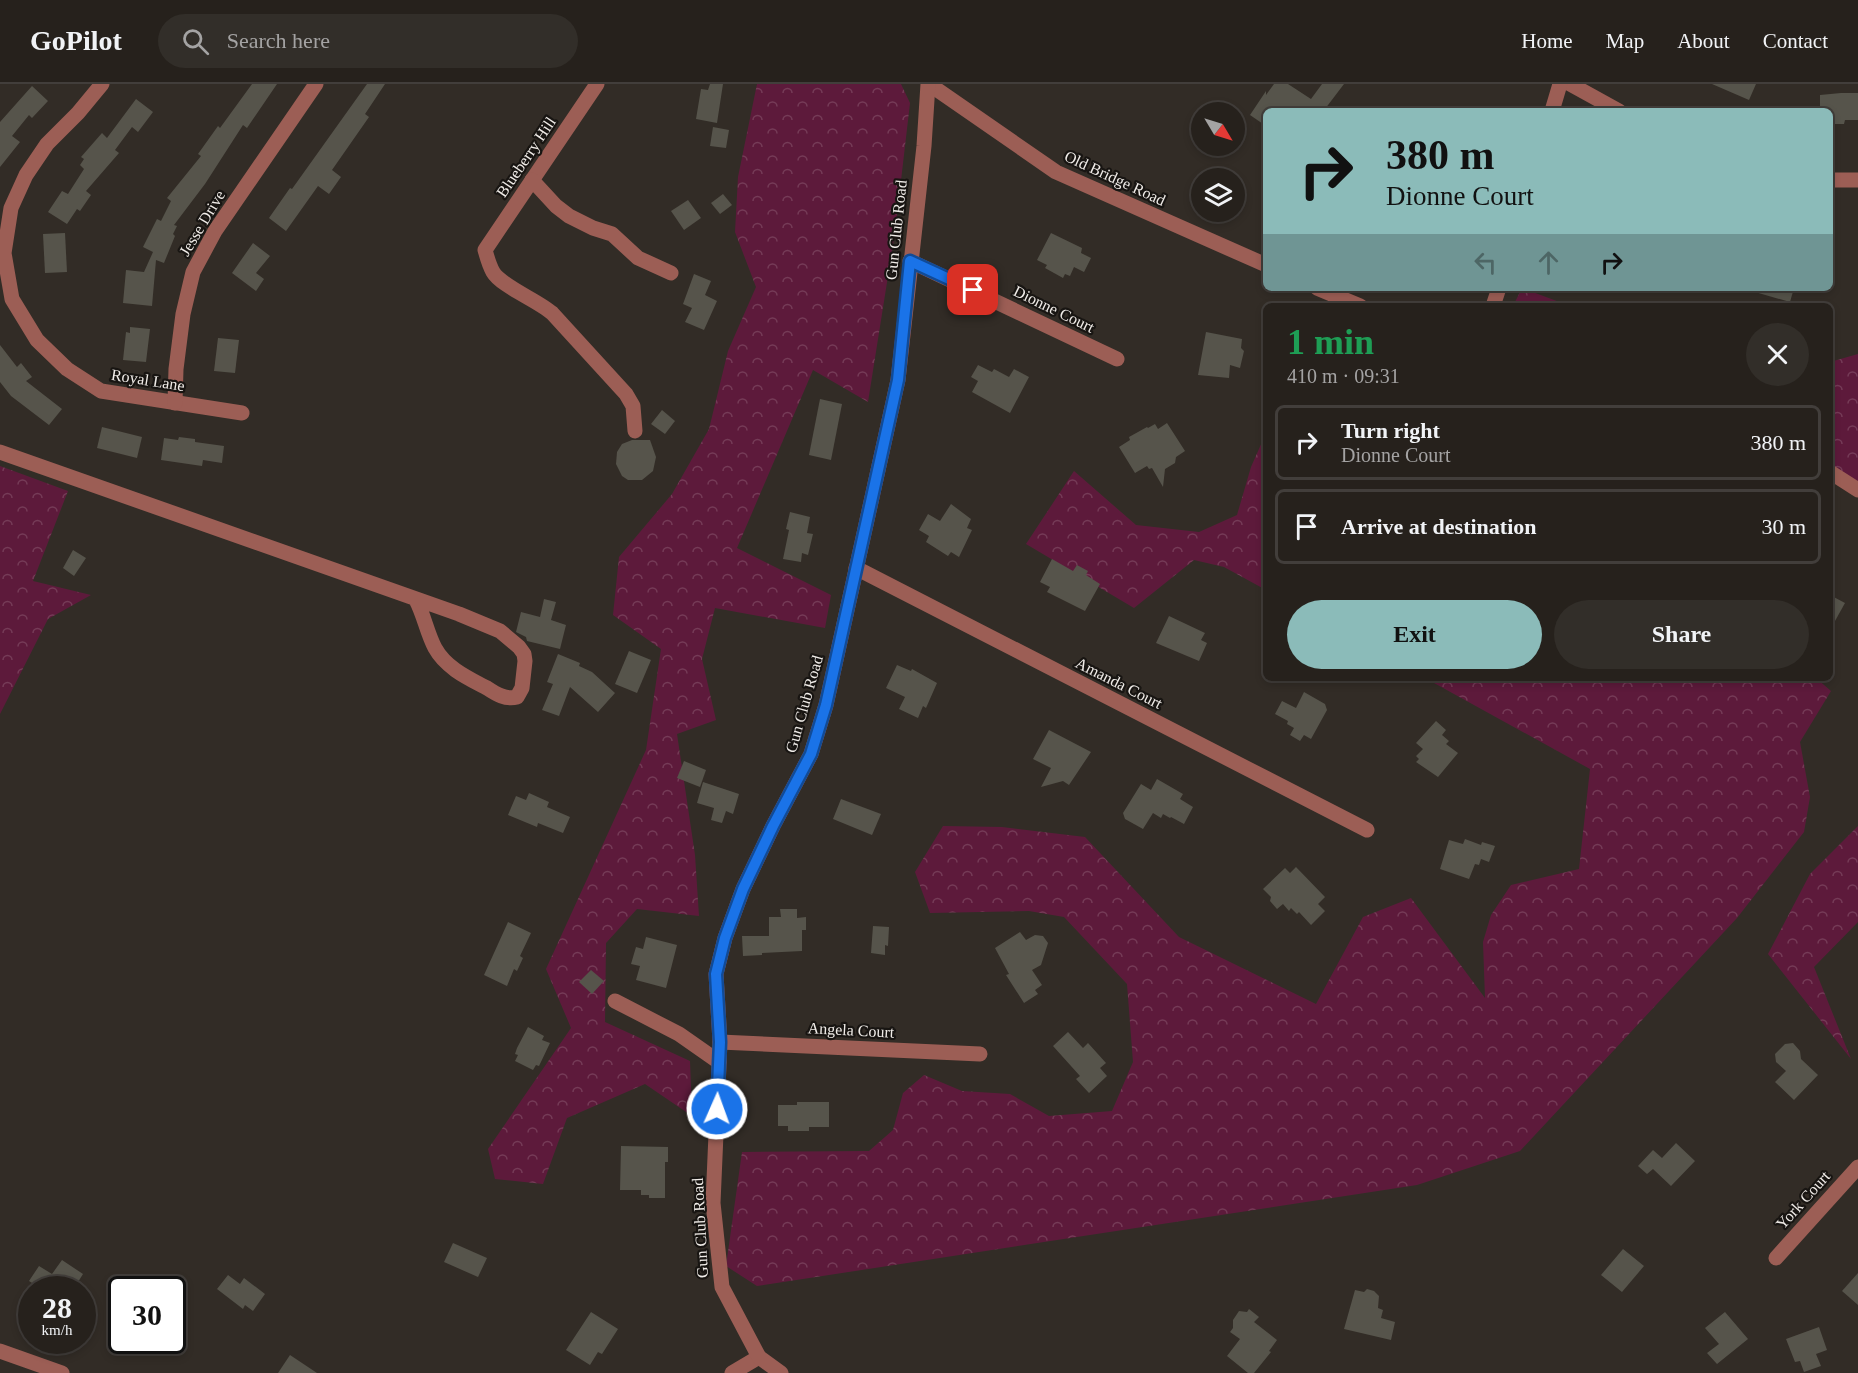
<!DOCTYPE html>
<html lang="en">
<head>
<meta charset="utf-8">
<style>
  :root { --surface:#26211c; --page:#322e29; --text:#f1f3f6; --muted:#a4a3a3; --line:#423e3b; --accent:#8bbbb9 }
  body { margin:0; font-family:Georgia,serif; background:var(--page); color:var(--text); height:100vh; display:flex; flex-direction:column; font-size:22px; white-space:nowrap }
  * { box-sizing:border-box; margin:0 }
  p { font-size:20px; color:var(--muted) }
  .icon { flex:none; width:33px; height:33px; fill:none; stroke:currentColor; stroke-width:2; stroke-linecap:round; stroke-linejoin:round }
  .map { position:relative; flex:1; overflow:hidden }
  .side { position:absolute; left:1263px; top:219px; width:570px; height:378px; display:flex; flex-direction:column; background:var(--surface); border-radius:9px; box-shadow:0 3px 9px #0003,0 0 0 2px var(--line) }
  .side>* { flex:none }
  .banner { position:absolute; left:1263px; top:24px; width:570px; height:183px; border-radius:9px; box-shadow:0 3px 9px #0003,0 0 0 2px var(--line); background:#8bbbb9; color:#111; overflow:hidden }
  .needle { width:39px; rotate:128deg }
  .controls { position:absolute; left:1191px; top:18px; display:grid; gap:12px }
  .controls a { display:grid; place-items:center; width:54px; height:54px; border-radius:50%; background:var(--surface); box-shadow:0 3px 9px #0003,0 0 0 2px var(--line); font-size:30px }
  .speed { position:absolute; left:18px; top:1192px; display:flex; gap:12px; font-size:30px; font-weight:700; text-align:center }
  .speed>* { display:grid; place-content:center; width:78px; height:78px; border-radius:50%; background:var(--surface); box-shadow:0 3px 9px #0003,0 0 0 2px var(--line); line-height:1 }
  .speed small { font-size:15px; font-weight:400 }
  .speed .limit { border:3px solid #111; border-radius:9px; background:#fff; color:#111 }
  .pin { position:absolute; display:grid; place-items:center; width:51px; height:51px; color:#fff; margin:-26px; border-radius:12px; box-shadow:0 3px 9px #0006 }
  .me { position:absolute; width:66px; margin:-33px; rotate:2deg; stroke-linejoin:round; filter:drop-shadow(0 0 4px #0008) }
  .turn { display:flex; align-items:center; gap:21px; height:126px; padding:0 24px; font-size:27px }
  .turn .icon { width:78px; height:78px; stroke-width:2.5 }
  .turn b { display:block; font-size:42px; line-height:51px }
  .lanes { display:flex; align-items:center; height:57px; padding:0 24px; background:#0003; justify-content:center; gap:30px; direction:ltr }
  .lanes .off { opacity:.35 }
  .round { display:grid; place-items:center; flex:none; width:63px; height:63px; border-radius:32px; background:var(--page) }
  .headline { display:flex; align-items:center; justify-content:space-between; height:102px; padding:0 24px }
  h1 { font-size:36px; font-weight:800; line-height:45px; color:#1e9e55 }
  .button { display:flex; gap:12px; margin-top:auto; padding:12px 24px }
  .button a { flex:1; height:69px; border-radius:36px; background:var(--accent); color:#111; font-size:24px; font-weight:800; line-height:69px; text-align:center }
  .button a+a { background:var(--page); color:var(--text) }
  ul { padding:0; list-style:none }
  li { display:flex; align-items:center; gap:18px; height:75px; margin:0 12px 9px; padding:0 12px; border:3px solid var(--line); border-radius:9px }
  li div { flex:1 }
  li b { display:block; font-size:22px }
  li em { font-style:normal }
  header { display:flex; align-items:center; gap:36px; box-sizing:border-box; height:84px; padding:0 30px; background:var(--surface); border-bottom:2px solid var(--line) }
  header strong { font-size:28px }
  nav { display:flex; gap:33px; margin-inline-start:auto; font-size:21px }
  .search { width:420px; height:54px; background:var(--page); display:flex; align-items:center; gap:15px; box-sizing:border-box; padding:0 21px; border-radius:33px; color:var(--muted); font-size:22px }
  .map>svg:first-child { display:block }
</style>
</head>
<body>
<header>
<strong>GoPilot</strong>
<div class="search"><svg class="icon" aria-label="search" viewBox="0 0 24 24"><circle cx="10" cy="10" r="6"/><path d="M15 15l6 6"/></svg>Search here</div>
<nav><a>Home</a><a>Map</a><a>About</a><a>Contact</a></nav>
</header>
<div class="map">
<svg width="1858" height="1289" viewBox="0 0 1858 1289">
  <defs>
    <pattern id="forest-crowns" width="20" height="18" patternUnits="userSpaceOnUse" patternTransform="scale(1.5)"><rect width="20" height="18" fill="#5d1a3b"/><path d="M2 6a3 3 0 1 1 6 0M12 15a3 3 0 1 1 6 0" fill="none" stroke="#753b57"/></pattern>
  </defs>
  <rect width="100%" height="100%" fill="#322c26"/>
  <g fill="url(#forest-crowns)">
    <polygon points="757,0 901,0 910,19 895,148 868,318 813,286 737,464 831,511 825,544 715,524 702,575 716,636 677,650 695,771 699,832 637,825 606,859 605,938 690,977 692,1032 645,1000 567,1034 543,1100 495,1095 488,1065 571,944 546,885 646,666 661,565 613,531 619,473 672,410 709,345 728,267 756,203 735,148 738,93"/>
    <polygon points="1522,204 1570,222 1513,222"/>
    <polygon points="1858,270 1858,400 1830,383 1830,278"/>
    <polygon points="1266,349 1266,506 1224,483 1194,476 1134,524 1026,460 1074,387 1136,441 1199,448 1237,431 1251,383"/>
    <polygon points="0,382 68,407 33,497 91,511 48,535 0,630"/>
    <polygon points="1425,594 1816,594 1831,607 1800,658 1810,713 1804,748 1737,834 1520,1067 1417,1101 757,1202 726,1182 742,1068 869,1067 893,1046 903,1009 924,991 962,1007 1010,1010 1049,1032 1112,1027 1133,978 1127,900 1064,833 1029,827 930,829 915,788 943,742 1002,743 1085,753 1179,853 1316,920 1363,833 1411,814 1485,914 1483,858 1491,831 1511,801 1579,785 1590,685"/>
    <polygon points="1858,742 1858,838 1814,883 1851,975 1768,870 1810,790"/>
  </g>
  <g fill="#56544b">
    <polygon points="252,0 277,0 247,44 243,41 205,100 174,141 177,142 173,150 175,152 164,179 156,176 152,222 123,219 126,186 144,188 153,168 143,163 157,135 161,137 171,117 167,114 201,72 198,70 218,42 220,44"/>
    <polygon points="367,0 385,0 365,30 369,33 332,86 341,93 329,110 318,102 286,147 269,134 290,104 292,105"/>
    <polygon points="710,0 723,0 717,39 696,35 701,5 708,6"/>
    <polygon points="1274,0 1288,0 1311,15 1322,0 1344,0 1325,25 1329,27 1266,27 1266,42 1250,31 1266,7 1266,11"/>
    <polygon points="1712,0 1756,0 1749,16"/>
    <polygon points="32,2 48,17 32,34 29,31 12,52 20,58 0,83 0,38"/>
    <polygon points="1841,9 1858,9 1858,36 1845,36 1844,40 1830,40 1830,27 1820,27 1820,11"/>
    <polygon points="136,15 153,28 138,48 132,43 115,66 119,69 86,107 91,111 80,127 77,125 67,140 48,128 62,107 68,110 84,85 80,81 84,75 81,73 102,49 107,54"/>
    <polygon points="713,43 729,46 726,64 710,62"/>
    <polygon points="723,110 732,121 720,130 711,119"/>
    <polygon points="688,116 701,134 684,146 671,127"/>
    <polygon points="65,149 67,188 45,189 43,150"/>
    <polygon points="1051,149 1082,164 1081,169 1091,174 1084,188 1074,183 1070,192 1065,190 1063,194 1045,184 1047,181 1037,176"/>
    <polygon points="253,159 270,172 256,189 264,195 256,207 232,189"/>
    <polygon points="694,190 711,197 705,211 717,217 704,246 685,238 692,224 683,220"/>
    <polygon points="1755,204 1794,204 1790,218 1755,208"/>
    <polygon points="130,243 150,245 146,278 123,276 126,248 130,249"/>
    <polygon points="1206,248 1242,255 1241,264 1244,267 1240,284 1230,281 1229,294 1198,291"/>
    <polygon points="218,254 239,256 235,289 214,287"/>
    <polygon points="0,261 17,283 21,279 32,293 26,297 62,325 49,341 11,312 0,298"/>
    <polygon points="978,281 992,288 994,285 1009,293 1014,285 1029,293 1010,329 972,308 978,297 971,293"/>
    <polygon points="820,315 842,320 831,376 809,371"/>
    <polygon points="662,326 675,337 665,350 651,340"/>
    <polygon points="1167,339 1185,367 1176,373 1175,379 1165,385 1163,403 1152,384 1149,385 1147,382 1135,389 1119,363 1130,356 1129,353 1147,343 1148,344 1155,340 1158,345"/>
    <polygon points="102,343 142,353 137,374 97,364"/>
    <polygon points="179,353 195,355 195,358 224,362 222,379 203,376 202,382 161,376 164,354 178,356"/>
    <polygon points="632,356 650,356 656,373 653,387 642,396 628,396 622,392 616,380 617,368 622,360"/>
    <polygon points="951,420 971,435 967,444 972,446 959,473 951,468 948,472 926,458 929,452 919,446 928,430 940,437"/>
    <polygon points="790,428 810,433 807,449 813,450 808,471 802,469 801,478 783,475 789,446 786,445"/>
    <polygon points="73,466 86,474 74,492 63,484"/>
    <polygon points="1052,475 1073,487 1077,481 1088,487 1086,491 1100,500 1085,527 1047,508 1050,503 1040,498"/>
    <polygon points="1830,511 1845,519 1830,546"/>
    <polygon points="544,515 556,518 551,536 566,541 560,565 527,557 526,553 516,548 521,528 540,533"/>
    <polygon points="1169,532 1205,549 1201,556 1207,559 1199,577 1156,559"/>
    <polygon points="629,567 651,576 637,609 615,600"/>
    <polygon points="558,570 580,579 579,582 592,588 615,609 598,628 570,603 559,632 542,626 553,600 547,598"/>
    <polygon points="897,581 911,587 912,585 937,599 926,624 923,622 918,634 899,625 905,613 886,604"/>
    <polygon points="1304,608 1325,620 1327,626 1311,655 1304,651 1300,657 1290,651 1294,644 1287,640 1288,637 1275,630 1282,617 1296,624"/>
    <polygon points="1436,637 1446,646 1442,651 1449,657 1446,660 1458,669 1438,693 1416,678 1419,675 1416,672 1423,665 1416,659"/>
    <polygon points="1049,646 1091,668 1069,701 1063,697 1041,703 1051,684 1033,675"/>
    <polygon points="684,677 706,686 700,703 677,694"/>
    <polygon points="1157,695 1183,710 1180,715 1193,723 1184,740 1171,733 1170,734 1163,730 1161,734 1153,729 1143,745 1125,735 1123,729 1141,700 1151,706"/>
    <polygon points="703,698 739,710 733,730 726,727 722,739 711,736 714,724 697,719"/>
    <polygon points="529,709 549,718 547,723 570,733 563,749 538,739 537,743 508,731 516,712 526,716"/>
    <polygon points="841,715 881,730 872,751 833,735"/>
    <polygon points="1465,755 1481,761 1482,758 1495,762 1489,778 1481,775 1479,781 1475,780 1469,795 1440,785 1449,756 1463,760"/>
    <polygon points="1296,783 1325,813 1318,820 1325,827 1311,841 1299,828 1297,830 1291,824 1289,827 1283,820 1277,825 1270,817 1271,813 1263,805 1285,784 1290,789"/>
    <polygon points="780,825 797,825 797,834 806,833 806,846 802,846 802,867 762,869 762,871 743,872 742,852 769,852 769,833 781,833"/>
    <polygon points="508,838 531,849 520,872 523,874 517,887 514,885 507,902 484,891"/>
    <polygon points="873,842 889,843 888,862 885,861 885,871 871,869"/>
    <polygon points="1020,848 1026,856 1035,851 1043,852 1048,859 1041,881 1032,886 1042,901 1035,906 1038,910 1024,919 1006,891 1009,890 995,864"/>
    <polygon points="646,853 677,861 666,904 636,896 640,882 631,880 636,863 643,865"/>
    <polygon points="591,886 604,897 592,910 579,898"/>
    <polygon points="528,943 544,952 542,956 550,959 539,982 536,981 533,986 515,977 518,971 515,970 517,964"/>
    <polygon points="1068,948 1083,964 1088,959 1106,979 1100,984 1107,992 1089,1009 1076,995 1080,992 1053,962"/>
    <polygon points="1793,959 1800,967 1801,975 1818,991 1794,1016 1775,998 1786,987 1776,978 1775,970 1785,960"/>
    <polygon points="797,1018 829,1018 829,1043 809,1043 809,1047 788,1047 788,1042 778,1042 778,1021 797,1021"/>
    <polygon points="1676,1059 1695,1077 1671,1102 1653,1085 1647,1090 1638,1082 1653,1066 1662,1074"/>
    <polygon points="621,1062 668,1063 668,1078 665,1078 665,1114 649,1114 649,1111 641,1111 641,1106 620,1106"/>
    <polygon points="453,1159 487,1174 478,1193 444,1178"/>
    <polygon points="1623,1165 1644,1182 1622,1208 1601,1191"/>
    <polygon points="62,1176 83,1190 73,1206 43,1206 29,1197 39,1182 52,1190"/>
    <polygon points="1858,1189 1858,1221 1842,1207"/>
    <polygon points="228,1191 240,1200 244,1194 265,1210 253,1227 245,1221 243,1225 217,1205"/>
    <polygon points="1367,1205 1374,1207 1379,1212 1378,1224 1383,1226 1381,1234 1395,1238 1391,1256 1344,1245 1355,1206 1364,1208"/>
    <polygon points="1249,1225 1259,1233 1254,1238 1277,1256 1269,1267 1271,1268 1254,1289 1248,1289 1227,1272 1240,1255 1230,1248 1233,1244 1233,1236 1239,1227 1247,1228"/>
    <polygon points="591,1228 618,1245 602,1270 598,1268 590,1281 566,1266"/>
    <polygon points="1725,1228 1748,1255 1717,1280 1707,1269 1719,1260 1705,1244"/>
    <polygon points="1819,1243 1827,1266 1816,1270 1821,1282 1804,1288 1800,1277 1795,1278 1786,1255"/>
    <polygon points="290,1271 317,1289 278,1289"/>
  </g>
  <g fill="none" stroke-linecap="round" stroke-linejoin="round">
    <g stroke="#9c5e55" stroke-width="15">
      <polyline points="102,0 78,29 47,60 26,91 11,124 4,169 12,215 37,256 67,285 101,307 242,329"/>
      <path d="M597,0L485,166C487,173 489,181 493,188C501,202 537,216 552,229L626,310L633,322L635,347"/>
      <polyline points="929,0 1056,88 1266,181"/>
      <polyline points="1570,0 1619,27"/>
      <polyline points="1552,27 1560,0"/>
      <polyline points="532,96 556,122 569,132 593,144 612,150 638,174 671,189"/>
      <polyline points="1830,96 1858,96"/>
      <polyline points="910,177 1117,275"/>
      <polyline points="1317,204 1360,222"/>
      <polyline points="1493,222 1499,204"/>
      <polyline points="175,319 176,285 183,230 193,188 215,147 316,0"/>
      <path d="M0,368L459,530L500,547L519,563L524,570L525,577L522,604L517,613C506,616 496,610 487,604C468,594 446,584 435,564C427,549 424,531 416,516"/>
      <polyline points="1830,388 1858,406"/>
      <polyline points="856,484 1367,746"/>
      <polyline points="615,917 679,950 719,978"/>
      <polyline points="720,958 980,970"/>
      <polyline points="1776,1174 1858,1083"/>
      <polyline points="0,1267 62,1289"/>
      <polyline points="732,1289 759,1273"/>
      <polyline points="781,1289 759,1273 722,1203 713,1119 720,958 716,890 725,854 743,805 773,742 811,670 826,621 898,296 924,62 928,0"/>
    </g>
  </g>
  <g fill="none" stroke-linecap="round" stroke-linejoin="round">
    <defs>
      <polyline id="route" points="717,1025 720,958 716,890 725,854 743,805 773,742 811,670 826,621 898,296 910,177 973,206"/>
    </defs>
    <use href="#route" stroke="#114b97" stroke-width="15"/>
    <use href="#route" stroke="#1a73e8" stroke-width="10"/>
  </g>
  <g text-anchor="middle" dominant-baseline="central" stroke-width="4.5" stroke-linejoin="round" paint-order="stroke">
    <g font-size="16" fill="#f0ece8" stroke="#181512">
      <text transform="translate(526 73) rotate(-56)">Blueberry Hill</text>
      <text transform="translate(1115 94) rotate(25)">Old Bridge Road</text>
      <text transform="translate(202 139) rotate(-59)">Jesse Drive</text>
      <text transform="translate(896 146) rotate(-84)">Gun Club Road</text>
      <text transform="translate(1054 225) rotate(26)">Dionne Court</text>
      <text transform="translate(148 296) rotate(9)">Royal Lane</text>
      <text transform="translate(1119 599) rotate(27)">Amanda Court</text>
      <text transform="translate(804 620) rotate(-74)">Gun Club Road</text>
      <text transform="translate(851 946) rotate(3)">Angela Court</text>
      <text transform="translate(1803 1116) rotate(-48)">York Court</text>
      <text transform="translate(700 1144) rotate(-93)">Gun Club Road</text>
    </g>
  </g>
</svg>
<div class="controls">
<a><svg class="needle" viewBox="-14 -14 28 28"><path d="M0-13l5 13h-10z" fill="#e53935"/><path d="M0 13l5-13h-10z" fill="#a4a3a3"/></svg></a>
<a><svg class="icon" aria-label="layers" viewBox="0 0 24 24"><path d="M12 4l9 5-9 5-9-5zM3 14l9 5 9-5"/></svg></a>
</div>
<div class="speed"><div>28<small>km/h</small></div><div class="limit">30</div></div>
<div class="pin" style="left:973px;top:206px;background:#d93025"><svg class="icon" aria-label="arrive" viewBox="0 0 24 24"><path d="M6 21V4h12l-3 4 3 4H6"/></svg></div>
<svg class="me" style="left:717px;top:1025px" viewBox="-20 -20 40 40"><circle r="17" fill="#1a73e8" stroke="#fff" stroke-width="3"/><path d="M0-11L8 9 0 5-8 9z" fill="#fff"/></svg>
<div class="banner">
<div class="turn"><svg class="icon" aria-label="right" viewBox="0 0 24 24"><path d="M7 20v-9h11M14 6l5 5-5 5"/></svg><div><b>380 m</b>Dionne Court</div></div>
<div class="lanes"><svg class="icon off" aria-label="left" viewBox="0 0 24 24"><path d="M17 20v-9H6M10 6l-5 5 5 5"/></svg><svg class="icon off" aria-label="ahead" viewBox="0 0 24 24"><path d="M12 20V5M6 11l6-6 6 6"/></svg><svg class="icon" aria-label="right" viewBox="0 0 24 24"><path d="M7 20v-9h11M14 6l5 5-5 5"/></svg></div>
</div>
<section class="side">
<div class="headline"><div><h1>1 min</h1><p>410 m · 09:31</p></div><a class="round"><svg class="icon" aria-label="close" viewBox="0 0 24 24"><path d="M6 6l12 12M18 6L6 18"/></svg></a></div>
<ul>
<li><svg class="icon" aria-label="right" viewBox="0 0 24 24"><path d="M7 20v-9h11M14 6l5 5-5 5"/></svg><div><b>Turn right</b><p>Dionne Court</p></div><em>380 m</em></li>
<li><svg class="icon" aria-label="arrive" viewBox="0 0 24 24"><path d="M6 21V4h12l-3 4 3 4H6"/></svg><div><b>Arrive at destination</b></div><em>30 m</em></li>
</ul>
<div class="button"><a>Exit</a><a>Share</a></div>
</section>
</div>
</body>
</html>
